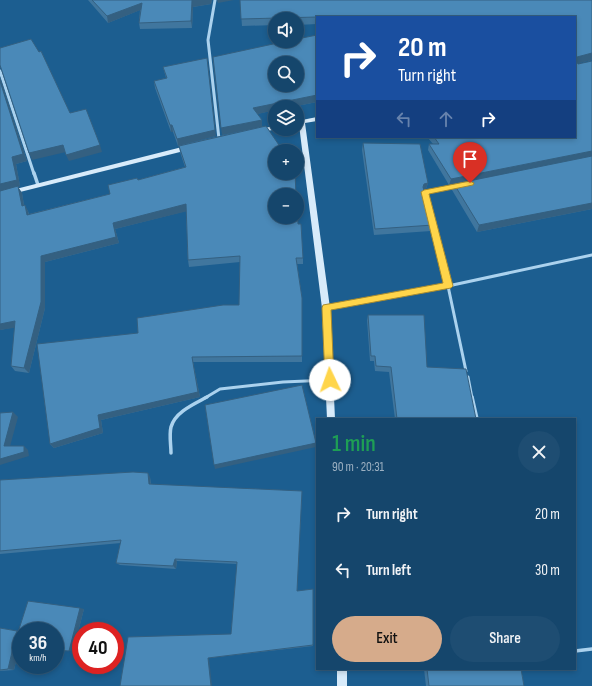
<!DOCTYPE html>
<html lang="en">
<head>
<meta charset="utf-8">
<style>
  :root { --surface:#15466c; --page:#1e4d72; --text:#f1f3f6; --muted:#9db1c2; --line:#345e7f; --accent:#d6ab8b }
  body { margin:0; font-family:"Sofia Sans Condensed",sans-serif; background:var(--page); color:var(--text); height:100vh; display:flex; flex-direction:column; font-size:15px; white-space:nowrap }
  * { box-sizing:border-box; margin:0 }
  p { font-size:13px; color:var(--muted) }
  .icon { flex:none; width:22px; height:22px; fill:none; stroke:currentColor; stroke-width:2; stroke-linecap:round; stroke-linejoin:round }
  .map { position:relative; flex:1; overflow:hidden }
  .details { position:absolute; left:316px; top:418px; width:260px; height:252px; display:flex; flex-direction:column; background:var(--surface); border-radius:0px; box-shadow:0 2px 6px #0003,0 0 0 1px var(--line) }
  .details>* { flex:none }
  .top-card { position:absolute; left:316px; top:16px; width:260px; height:122px; border-radius:0px; box-shadow:0 2px 6px #0003,0 0 0 1px var(--line); background:#1a4fa0; color:#fff; overflow:hidden }
  .controls { position:absolute; left:268px; top:12px; display:grid; gap:8px }
  .controls a { display:grid; place-items:center; width:36px; height:36px; border-radius:50%; background:var(--surface); box-shadow:0 2px 6px #0003,0 0 0 1px var(--line); font-size:20px }
  .speed { position:absolute; left:12px; top:622px; display:flex; gap:8px; font-size:20px; font-weight:700; text-align:center }
  .speed>* { display:grid; place-content:center; width:52px; height:52px; border-radius:50%; background:var(--surface); box-shadow:0 2px 6px #0003,0 0 0 1px var(--line); line-height:1 }
  .speed small { font-size:10px; font-weight:400 }
  .speed .limit { border:6px solid #d22; background:#fff; color:#111 }
  .pin { position:absolute; display:grid; place-items:center; width:34px; height:34px; color:#fff; margin:-41px -17px; border-radius:50% 50% 50% 0; rotate:-45deg; box-shadow:0 0 4px #0007 }
  .pin .icon { rotate:45deg }
  .me { position:absolute; width:44px; margin:-22px; rotate:357deg; stroke-linejoin:round; filter:drop-shadow(0 0 3px #0008) }
  .turn { display:flex; align-items:center; gap:14px; height:84px; padding:0 16px; font-size:18px }
  .turn .icon { width:52px; height:52px; stroke-width:2.5 }
  .turn b { display:block; font-size:28px; line-height:34px }
  .lanes { display:flex; align-items:center; height:38px; padding:0 16px; background:#0003; justify-content:center; gap:20px; direction:ltr }
  .lanes .off { opacity:.35 }
  .round { display:grid; place-items:center; flex:none; width:42px; height:42px; border-radius:21px; background:var(--page) }
  .summary { display:flex; align-items:center; justify-content:space-between; height:68px; padding:0 16px }
  h1 { font-size:24px; font-weight:600; line-height:30px; color:#1e9e55 }
  .primary-button { display:flex; gap:8px; margin-top:auto; padding:8px 16px }
  .primary-button a { flex:1; height:46px; border-radius:24px; background:var(--accent); color:#111; font-size:16px; font-weight:600; line-height:46px; text-align:center }
  .primary-button a+a { background:var(--page); color:var(--text) }
  ul { padding:0; list-style:none }
  li { display:flex; align-items:center; gap:12px; height:56px; padding:0 16px }
  li div { flex:1 }
  li b { display:block; font-size:15px }
  li em { font-style:normal }
  .map>svg:first-child { display:block }
</style>
</head>
<body>
<div class="map">
<svg width="592" height="686" viewBox="0 0 592 686">
  <rect width="100%" height="100%" fill="#1c5e90"/>
  <g fill="none" stroke-linecap="round" stroke-linejoin="round">
    <g stroke="#abd2ee" stroke-width="3">
      <polyline points="327,307 448,286 424,193 457,186"/>
      <polyline points="466,371 448,286 592,255"/>
      <polyline points="468,377 472,398"/>
      <polyline points="205,398 220,389 283,382 329,380"/>
    </g>
    <g stroke="#abd2ee" stroke-width="3.5">
      <polyline points="472,397 477,419"/>
      <path d="M171,453C171,445 169,435 171,427C175,412 194,404 207,397"/>
      <polyline points="575,651 592,649"/>
    </g>
    <g stroke="#abd2ee" stroke-width="3">
      <polyline points="215,0 208,40 219,139"/>
      <polyline points="0,71 34,174"/>
    </g>
    <polyline stroke="#abd2ee" stroke-width="3.5" points="34,173 38,185"/>
    <g fill="#d8ebfa" fill-rule="evenodd">
      <polygon points="317,117 317,121 305,123 330,308 335,419 327,419 322,308 299,125 297,125 297,121"/>
      <polygon points="275,126 275,129 277,129 258,133 255,131 258,129"/>
      <polygon points="190,145 192,145 192,149 0,197 0,193"/>
      <rect x="337" y="669" width="10" height="17"/>
    </g>
  </g>
  <g fill="#40769e">
    <polygon points="88,0 212,0 211,4 193,7 192,28 140,29 139,23 140,10 108,23"/>
    <polygon points="240,0 592,0 592,60 578,63 578,64 592,61 592,209 477,232 452,190 454,184 467,181 449,185 428,150 429,144 433,144 428,138 429,137 575,137 575,17 317,17 317,24 297,25 297,19 275,19 275,25 242,26"/>
    <polygon points="317,35 317,102 292,107 275,107 275,110 257,114 262,120 262,127 298,224 303,258 303,264 297,264 302,298 302,362 193,362 200,397 101,420 103,433 54,448 50,444 138,333 239,305 240,262 189,267 188,260 186,211 115,229 119,243 45,262 45,308 29,373 15,371 11,366 15,327 0,330 0,77 27,161 16,164 20,186 18,187 22,193 24,205 28,211 29,214 110,194 138,180 185,167 180,152 179,146 178,146 173,132 171,132 155,88 154,81 166,78 163,67 216,136 180,145 255,128 222,135"/>
    <polygon points="363,143 428,183 426,189 424,190 433,225 431,231 374,235 362,150"/>
    <polygon points="368,315 427,367 476,419 395,419 389,372 375,371 374,361 370,361 367,320"/>
    <polygon points="150,477 151,484 297,591 313,645 313,646 209,658 120,686 231,634 237,564 177,561 176,569 120,565 116,563 121,543 0,554 0,480"/>
    <polygon points="84,609 73,651 55,650 55,631 21,631 21,648 19,648 14,670 0,671 0,628 18,631"/>
    <polygon points="424,669 521,669 524,686 426,686"/>
  </g>
  <g fill="#346081">
    <polygon points="192,0 212,0 211,4 193,7 192,28 191,21"/>
    <polygon points="217,0 234,0 218,3"/>
    <polygon points="142,3 143,9 108,23 107,16"/>
    <polygon points="592,53 592,60 575,64 577,57"/>
    <polygon points="207,58 216,136 178,146 177,139"/>
    <polygon points="0,77 27,161 16,164 20,186 18,187 22,193 25,212 0,191 0,184 12,157 0,81"/>
    <polygon points="317,95 317,102 292,107 275,107 275,110 254,115 253,108"/>
    <polygon points="262,120 262,127 222,135 221,128"/>
    <polygon points="170,125 172,125 173,132 171,132"/>
    <polygon points="63,145 66,152 32,160 29,153"/>
    <polygon points="100,145 102,152 69,161 66,155"/>
    <polygon points="592,151 592,157 449,185 451,179"/>
    <polygon points="428,183 426,189 422,191 421,194 424,184"/>
    <polygon points="592,203 592,209 477,232 479,225"/>
    <polygon points="186,204 188,211 115,229 119,243 45,262 45,308 29,373 24,368 41,256 113,223"/>
    <polygon points="25,205 28,211 30,221 27,215"/>
    <polygon points="15,321 20,327 0,330 0,324"/>
    <polygon points="192,357 200,397 101,420 103,433 54,448 50,444 98,415"/>
    <polygon points="13,412 18,417 9,450 4,446"/>
    <polygon points="316,443 316,447 215,469 214,465"/>
    <polygon points="24,446 28,450 29,456 0,465 0,459"/>
    <polygon points="148,473 150,477 151,488 149,484"/>
    <polygon points="175,559 177,561 176,569 173,566"/>
    <polygon points="80,608 84,609 73,651 69,651"/>
    <polygon points="13,648 19,648 14,670 8,669"/>
    <polygon points="208,658 209,658 212,686 211,686"/>
  </g>
  <g fill="#4a89b8" stroke="#346081" fill-rule="evenodd">
    <polygon points="92,0 192,0 191,21 139,23 142,3 107,16"/>
    <polygon points="240,0 592,0 592,53 577,57 577,62 578,64 592,61 592,151 451,179 429,144 439,144 434,137 575,137 575,17 317,17 241,19"/>
    <path d="M317,35V95L253,108L262,120L221,128L213,57L287,41H297V39ZM275,63H297V85H275Z"/>
    <polygon points="31,39 39,52 41,51 70,113 86,109 100,145 66,155 63,145 29,153 0,65 0,48"/>
    <polygon points="207,58 215,130 177,139 172,125 170,125 154,81 167,78 163,67"/>
    <polygon points="0,81 23,154 12,157 17,180 0,184"/>
    <polygon points="266,126 283,151 275,151 275,173 295,173 296,195 275,195 275,217 297,217 297,208 298,224 301,224 303,258 296,258 302,298 302,356 192,357 198,392 98,415 100,428 50,444 37,344 138,333 137,318 223,305 239,305 240,256 188,260 186,204 113,223 116,237 41,256 41,302 24,368 11,366 15,321 0,324 0,191 18,186 22,206 25,205 27,215 110,194 108,185 137,178 138,180 186,167 179,146"/>
    <polygon points="363,143 420,144 428,183 424,184 423,187 433,225 375,229"/>
    <polygon points="592,156 592,203 479,225 454,184"/>
    <polygon points="368,315 424,315 427,367 466,369 476,419 397,419 391,367 376,366 375,356 371,356"/>
    <polygon points="302,385 316,443 214,465 205,405"/>
    <polygon points="13,412 4,446 24,446 24,452 0,459 0,413"/>
    <polygon points="133,472 148,473 149,484 302,491 297,591 313,589 313,645 208,658 211,686 120,686 128,637 231,634 237,562 175,559 173,566 116,563 121,540 0,551 0,480"/>
    <polygon points="28,601 80,608 69,651 55,650 55,631 21,631 21,648 13,648"/>
    <polygon points="0,628 17,631 8,669 0,670"/>
    <polygon points="427,669 521,669 524,686 429,686"/>
  </g>
  <polygon fill="#ffd54a" stroke="#a68a30" points="470,181 474,183 473,185 429,194 453,286 451,288 331,310 334,380 333,383 330,384 326,383 325,380 322,308 323,305 443,283 421,192 424,190"/>
</svg>
<div class="controls">
<a><svg class="icon" aria-label="sound" viewBox="0 0 24 24"><path d="M4 9h4l5-4v14l-5-4H4zM17 9q2 3 0 6"/></svg></a>
<a><svg class="icon" aria-label="search" viewBox="0 0 24 24"><circle cx="10" cy="10" r="6"/><path d="M15 15l6 6"/></svg></a>
<a><svg class="icon" aria-label="layers" viewBox="0 0 24 24"><path d="M12 4l9 5-9 5-9-5zM3 14l9 5 9-5"/></svg></a>
<a>+</a>
<a>−</a>
</div>
<div class="speed"><div>36<small>km/h</small></div><div class="limit">40</div></div>
<div class="pin" style="left:470px;top:183px;background:#d93025"><svg class="icon" aria-label="arrive" viewBox="0 0 24 24"><path d="M6 21V4h12l-3 4 3 4H6"/></svg></div>
<svg class="me" style="left:330px;top:380px" viewBox="-20 -20 40 40"><circle r="19" fill="#fff"/><path d="M0-13L10 11 0 6-10 11z" fill="#ffd54a"/></svg>
<div class="top-card">
<div class="turn"><svg class="icon" aria-label="right" viewBox="0 0 24 24"><path d="M7 20v-9h11M14 6l5 5-5 5"/></svg><div><b>20 m</b>Turn right</div></div>
<div class="lanes"><svg class="icon off" aria-label="left" viewBox="0 0 24 24"><path d="M17 20v-9H6M10 6l-5 5 5 5"/></svg><svg class="icon off" aria-label="ahead" viewBox="0 0 24 24"><path d="M12 20V5M6 11l6-6 6 6"/></svg><svg class="icon" aria-label="right" viewBox="0 0 24 24"><path d="M7 20v-9h11M14 6l5 5-5 5"/></svg></div>
</div>
<section class="details">
<div class="summary"><div><h1>1 min</h1><p>90 m · 20:31</p></div><a class="round"><svg class="icon" aria-label="close" viewBox="0 0 24 24"><path d="M6 6l12 12M18 6L6 18"/></svg></a></div>
<ul>
<li><svg class="icon" aria-label="right" viewBox="0 0 24 24"><path d="M7 20v-9h11M14 6l5 5-5 5"/></svg><div><b>Turn right</b></div><em>20 m</em></li>
<li><svg class="icon" aria-label="left" viewBox="0 0 24 24"><path d="M17 20v-9H6M10 6l-5 5 5 5"/></svg><div><b>Turn left</b></div><em>30 m</em></li>
</ul>
<div class="primary-button"><a>Exit</a><a>Share</a></div>
</section>
</div>
</body>
</html>
